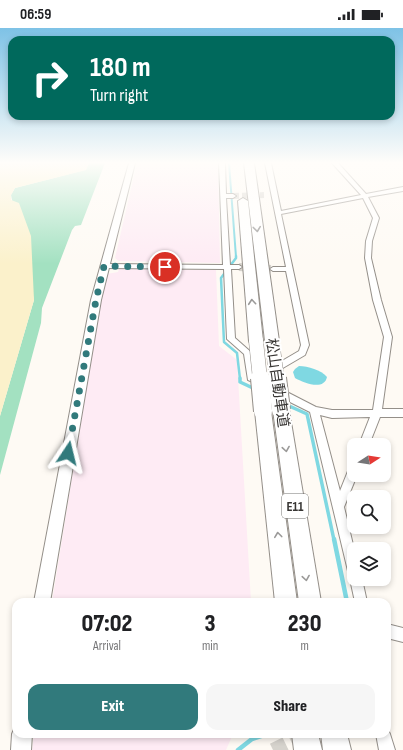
<!DOCTYPE html>
<html lang="en">
<head>
<meta charset="utf-8">
<style>
  :root { --surface:#fff; --page:#f6f6f6; --text:#202124; --muted:#757577; --accent:#317a7c }
  body { margin:0; font-family:"Sofia Sans Condensed","Noto Sans JP",sans-serif; background:var(--page); color:var(--text); height:100vh; display:flex; flex-direction:column; font-size:15px; white-space:nowrap }
  * { box-sizing:border-box; margin:0 }
  p { font-size:13px; color:var(--muted) }
  .icon { flex:none; width:22px; height:22px; fill:none; stroke:currentColor; stroke-width:2; stroke-linecap:round; stroke-linejoin:round }
  .map { position:relative; flex:1; overflow:hidden }
  .drawer { position:absolute; left:12px; top:570px; width:379px; height:140px; display:flex; flex-direction:column; background:var(--surface); border-radius:12px; box-shadow:0 2px 6px #0003 }
  .drawer>* { flex:none }
  .banner { position:absolute; left:8px; top:8px; width:387px; height:84px; border-radius:12px; box-shadow:0 2px 6px #0003; background:#00695c; color:#fff; overflow:hidden }
  .needle { width:26px; rotate:78deg }
  .fabs { position:absolute; left:347px; top:410px; display:grid; gap:8px }
  .fabs a { display:grid; place-items:center; width:44px; height:44px; border-radius:8px; background:var(--surface); box-shadow:0 2px 6px #0003; font-size:20px }
  .pin { position:absolute; display:grid; place-items:center; width:34px; height:34px; color:#fff; margin:-17px; border:2px solid #fff; border-radius:50%; box-shadow:0 1px 4px #0007 }
  .me { position:absolute; width:44px; margin:-22px; rotate:10deg; stroke-linejoin:round; filter:drop-shadow(0 0 3px #0008) }
  .turn { display:flex; align-items:center; gap:14px; height:84px; padding:0 16px; font-size:18px }
  .turn .icon { width:52px; height:52px; stroke-width:2.5 }
  .turn b { display:block; font-size:28px; line-height:34px }
  .eta { display:flex; justify-content:space-evenly; align-items:center; height:68px; text-align:center }
  .eta b { font-size:24px; font-weight:800; line-height:28px }
  .cta { display:flex; gap:8px; margin-top:auto; padding:8px 16px }
  .cta a { flex:1; height:46px; border-radius:12px; background:var(--accent); color:#fff; font-size:16px; font-weight:800; line-height:46px; text-align:center }
  .cta a+a { background:var(--page); color:var(--text) }
  .status { display:flex; justify-content:space-between; align-items:center; height:28px; padding:0 20px; background:var(--surface); direction:ltr }
  .status svg { height:11px; fill:currentColor }
  .map>svg:first-child { display:block }
</style>
</head>
<body>
<div class="status"><b>06:59</b><svg viewBox="0 0 49 12"><path d="M0 12V9h3v3zM5 12V6h3v6zM10 12V3h3v9zM15 12V0h3v12zM26 1h20v11H26zM47 4h2v5h-2z"/></svg></div>
<div class="map">
<svg width="403" height="722" viewBox="0 0 403 722">
  <rect width="100%" height="100%" fill="#fefaf4"/>
  <g fill="#feebf4">
    <polygon points="137,135 218,135 220,235 119,233 115,230"/>
    <polygon points="119,241 216,242 219,318 237,332 251,574 52,574 99,281 107,246 118,244"/>
    <polygon points="34,706 233,706 226,722 32,722"/>
  </g>
  <polygon fill="#a3e1c1" points="89,135 105,135 81,197 75,198 72,202 42,280 41,295 0,447 0,388 34,272 11,167 15,160 85,142"/>
  <polygon fill="#fbf1cb" points="0,135 89,135 86,142 15,160 11,167 11,172 19,175 31,208 34,272 0,388"/>
  <path fill="#7fd8e2" d="M299,338C308,338 321,342 327,349C324,363 304,355 295,350L293,344L295,341Z"/>
  <g fill="none" stroke-linecap="round" stroke-linejoin="round">
    <polyline stroke="#7fd8e2" stroke-width="2" points="229,135 236,229"/>
    <polyline stroke="#7fd8e2" stroke-width="2.5" points="236,228 236,230 221,250 224,314 237,325 240,351"/>
    <g stroke="#7fd8e2" stroke-width="3.5">
      <polyline points="240,350 240,354 255,361"/>
      <polyline points="287,377 307,386 334,512"/>
    </g>
    <g stroke="#7fd8e2" stroke-width="4.5">
      <polyline points="334,511 347,574"/>
      <polyline points="238,722 252,711 267,706"/>
    </g>
    <polyline stroke="#d6d3cd" stroke-width="6" stroke-dasharray="6 3" stroke-linecap="butt" points="233,168 264,167"/>
    <polyline stroke="#d6d3cd" stroke-width="8" stroke-dasharray="8 4" stroke-linecap="butt" points="239,239 273,241"/>
    <polyline stroke="#d6d3cd" stroke-width="14" stroke-dasharray="14 6" stroke-linecap="butt" points="273,722 306,706"/>
    <defs>
      <g id="street">
        <polygon points="219,135 225,135 226,166 233,166 236,168 233,170 226,170 230,237 239,237 242,239 239,241 231,241 235,310 252,325 255,348 265,353 266,355 265,357 262,358 248,352 244,326 227,311 224,241 104,240 101,238 104,236 223,237"/>
        <polygon points="265,135 271,135 281,183 361,167 332,135 338,135 366,166 403,159 403,163 368,169 379,190 372,213 371,230 381,272 392,309 382,381 403,381 403,389 380,389 369,417 359,417 370,389 332,390 320,387 340,463 350,438 354,436 354,447 357,447 344,479 354,521 354,551 362,551 367,574 355,574 350,551 351,548 348,543 310,384 276,367 274,364 276,361 279,360 316,379 332,382 373,382 384,309 373,272 365,230 366,213 373,190 363,170 281,186 309,317 305,327 276,344 270,344 269,342 270,340 299,323 301,317 286,243 273,243 270,241 273,239 286,239"/>
        <polygon points="391,597 403,600 403,614 391,611 387,612 387,598"/>
        <polygon points="387,700 390,706 395,722 379,722 376,706 387,706"/>
      </g>
      <g id="secondary">
        <polygon points="129,135 135,135 101,272 50,574 34,574 91,272"/>
        <polygon points="15,699 16,706 32,706 31,722 11,722 12,706"/>
      </g>
      <g id="highway">
        <polygon points="244,135 254,135 279,313 277,317 272,318 267,317 265,313"/>
        <polygon points="243,170 248,173 263,313 261,317 256,318 251,317 249,313 238,173"/>
        <polygon points="281,375 287,377 289,382 321,574 299,574 273,382 275,377"/>
        <polygon points="263,376 269,378 271,383 297,574 275,574 255,383 257,378"/>
        <polygon points="292,706 318,706 322,722 294,722"/>
        <polygon points="321,706 347,706 351,722 323,722"/>
      </g>
    </defs>
    <use href="#street" stroke="#948f89" stroke-width="2"/>
    <use href="#secondary" stroke="#948f89" stroke-width="2"/>
    <use href="#highway" stroke="#948f89" stroke-width="2"/>
    <use href="#street" fill="#fff" fill-rule="evenodd"/>
    <use href="#secondary" fill="#fff" fill-rule="evenodd"/>
    <use href="#highway" fill="#fff" fill-rule="evenodd"/>
    <defs>
      <g id="highway-bridge-far1">
        <polyline points="256,313 260,351"/>
        <polyline points="272,313 277,351"/>
      </g>
      <g id="highway-bridge">
        <polyline points="260,350 263,383"/>
        <polyline points="277,350 281,382"/>
      </g>
    </defs>
    <use href="#highway-bridge-far1" stroke="#948f89" stroke-width="15" stroke-linecap="butt"/>
    <use href="#highway-bridge" stroke="#948f89" stroke-width="20" stroke-linecap="butt"/>
    <use href="#highway-bridge-far1" stroke="#fff" stroke-width="14"/>
    <use href="#highway-bridge" stroke="#fff" stroke-width="18"/>
  </g>
  <defs><path id="oneway-chevron" d="M-2-3.5L2.5 0L-2 3.5" fill="none" stroke-width="1.6" stroke-linecap="round" stroke-linejoin="round"/></defs>
  <g stroke="#9b9a99">
    <use href="#oneway-chevron" transform="translate(257 201) rotate(83)"/>
    <use href="#oneway-chevron" transform="translate(252 274) rotate(-95)"/>
    <use href="#oneway-chevron" transform="translate(286 421) rotate(81)"/>
    <use href="#oneway-chevron" transform="translate(278 507) rotate(-97)"/>
    <use href="#oneway-chevron" transform="translate(306 550) rotate(81)"/>
  </g>
  <linearGradient id="sky" x2="0" y2="1"><stop stop-color="#7ec2e6"/><stop offset="0.57" stop-color="#fffdfa"/><stop offset="1" stop-color="#fffdfa" stop-opacity="0"/></linearGradient>
  <rect width="403" height="236" fill="url(#sky)"/>
  <g fill="none" stroke-linecap="round" stroke-linejoin="round">
    <polyline stroke="#317a7c" stroke-width="7" stroke-dasharray="0 12.6" points="68,425 96,272 104,238 165,239"/>
  </g>
  <g text-anchor="middle" dominant-baseline="central" stroke-width="4" stroke-linejoin="round" paint-order="stroke">
    <rect fill="#fff" stroke="#737270" stroke-width="1" x="282" y="466" width="26" height="24" rx="3"/>
    <g font-size="14" font-weight="bold" fill="#373533">
      <text x="295" y="478">E11</text>
    </g>
    <g font-size="15" fill="#373533" stroke="#fff">
      <text transform="translate(277 355) rotate(82)">松山自動車道</text>
    </g>
  </g>
</svg>
<div class="fabs">
<a><svg class="needle" viewBox="-14 -14 28 28"><path d="M0-13l5 13h-10z" fill="#e53935"/><path d="M0 13l5-13h-10z" fill="#757577"/></svg></a>
<a><svg class="icon" aria-label="search" viewBox="0 0 24 24"><circle cx="10" cy="10" r="6"/><path d="M15 15l6 6"/></svg></a>
<a><svg class="icon" aria-label="layers" viewBox="0 0 24 24"><path d="M12 4l9 5-9 5-9-5zM3 14l9 5 9-5"/></svg></a>
</div>
<div class="pin" style="left:165px;top:239px;background:#d93025"><svg class="icon" aria-label="arrive" viewBox="0 0 24 24"><path d="M6 21V4h12l-3 4 3 4H6"/></svg></div>
<svg class="me" style="left:68px;top:425px" viewBox="-20 -20 40 40"><path d="M0-17L14 15 0 8-14 15z" fill="#317a7c" stroke="#fff" stroke-width="4"/></svg>
<div class="banner">
<div class="turn"><svg class="icon" aria-label="right" viewBox="0 0 24 24"><path d="M7 20v-9h11M14 6l5 5-5 5"/></svg><div><b>180 m</b>Turn right</div></div>
</div>
<section class="drawer">
<div class="eta">
<div><b>07:02</b><p>Arrival</p></div>
<div><b>3</b><p>min</p></div>
<div><b>230</b><p>m</p></div>
</div>
<div class="cta"><a>Exit</a><a>Share</a></div>
</section>
</div>
</body>
</html>
